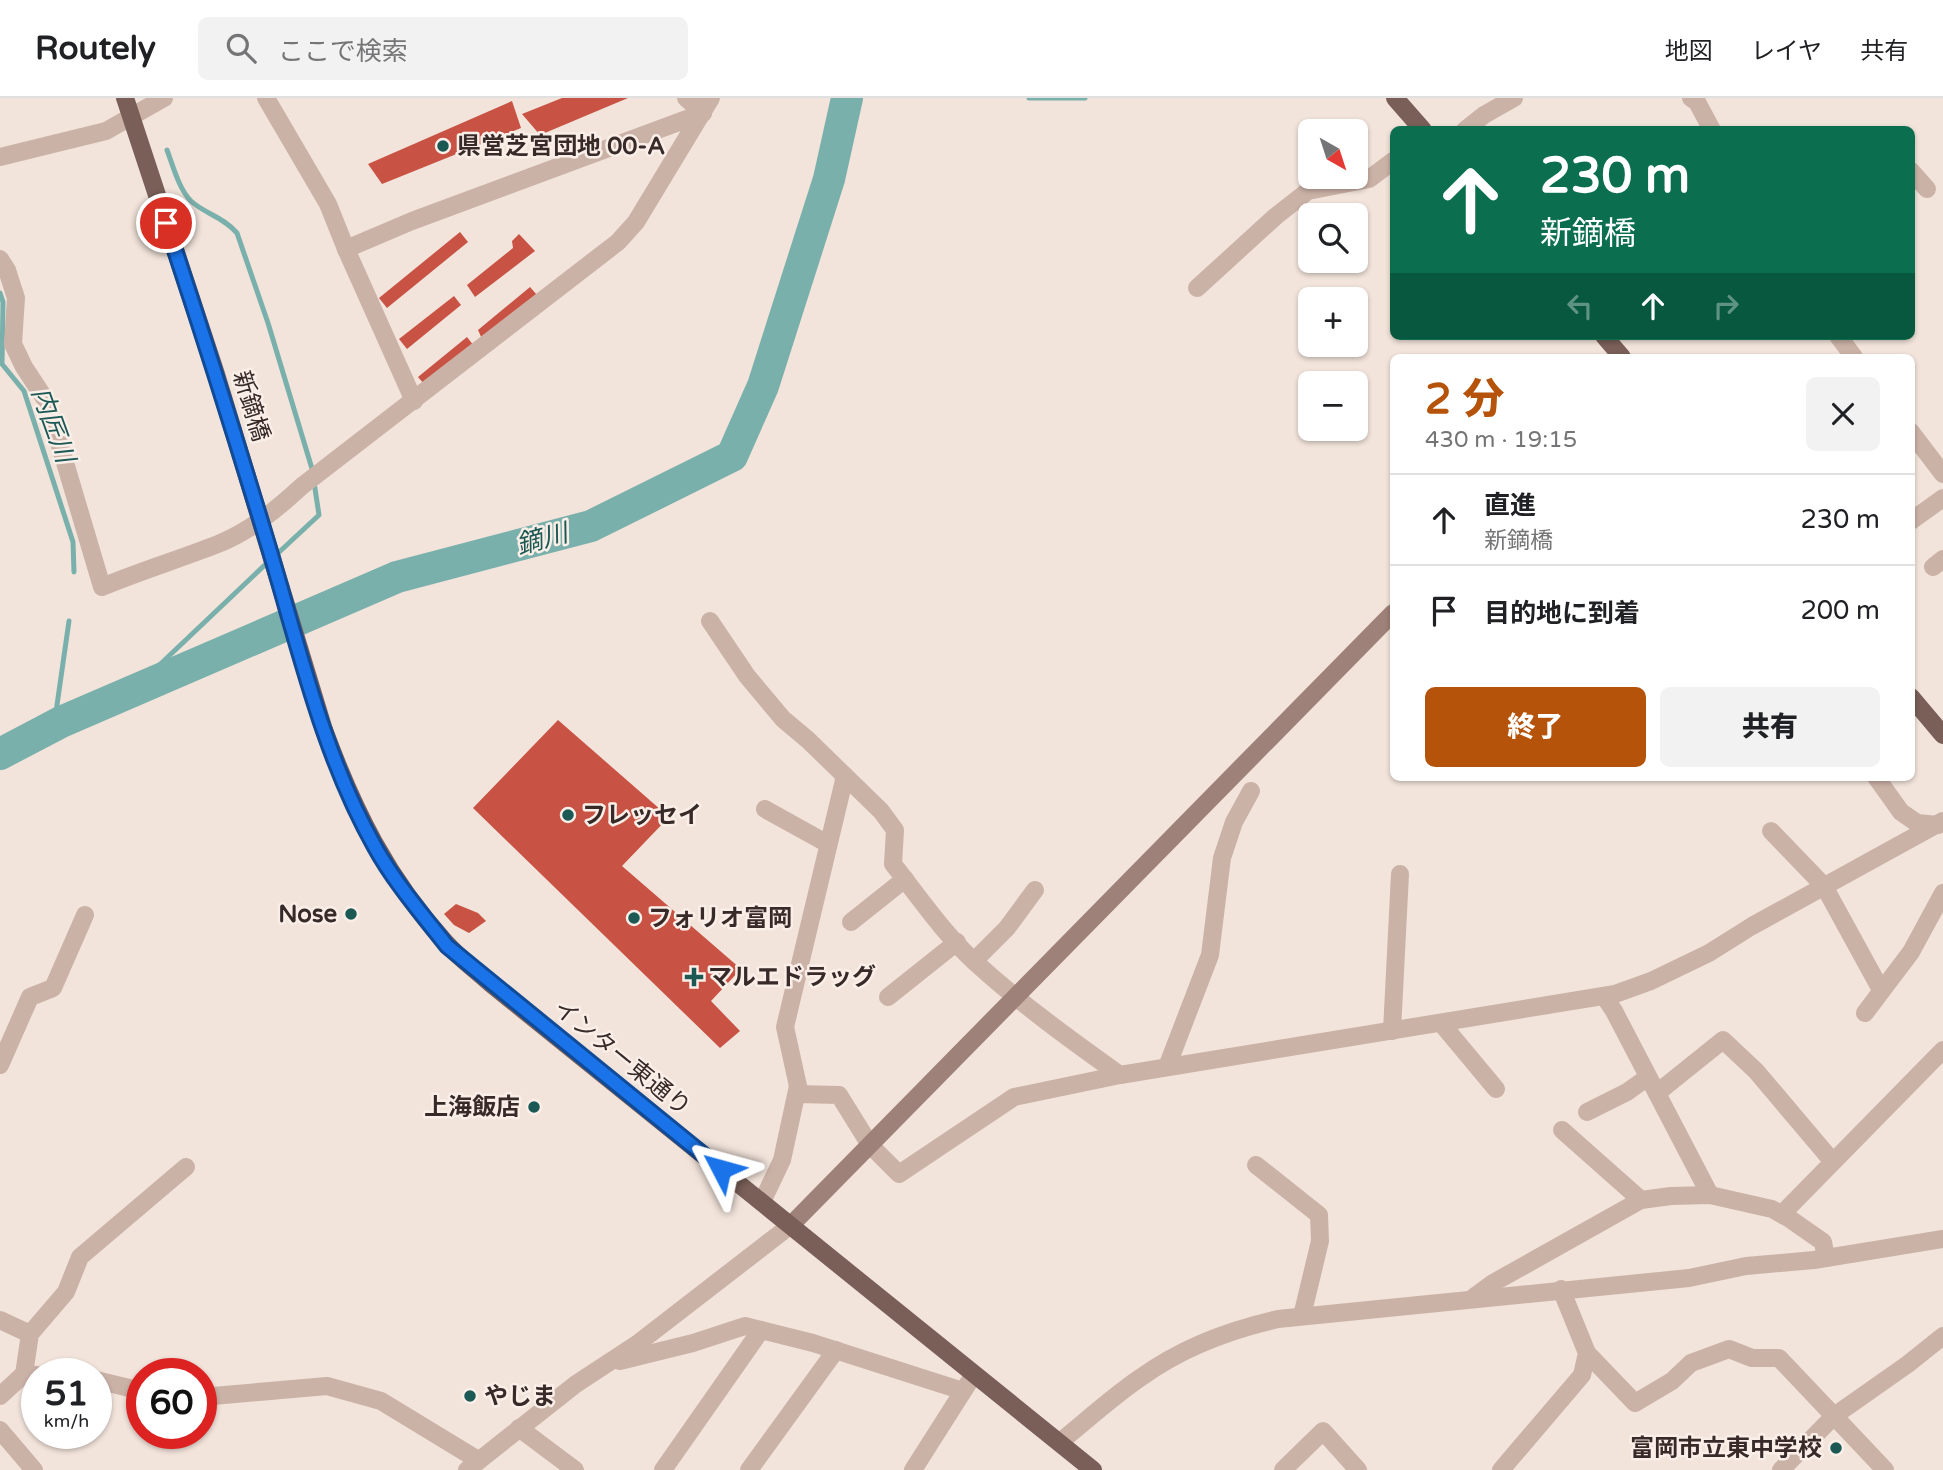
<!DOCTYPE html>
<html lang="ja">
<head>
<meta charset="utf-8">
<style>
  :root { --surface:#fff; --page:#f2f2f2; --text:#202124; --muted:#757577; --line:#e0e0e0; --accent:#b45309 }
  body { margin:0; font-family:"Varela Round","Noto Sans JP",sans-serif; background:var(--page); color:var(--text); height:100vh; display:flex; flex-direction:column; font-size:26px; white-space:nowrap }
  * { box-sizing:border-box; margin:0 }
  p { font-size:23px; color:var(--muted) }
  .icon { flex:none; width:38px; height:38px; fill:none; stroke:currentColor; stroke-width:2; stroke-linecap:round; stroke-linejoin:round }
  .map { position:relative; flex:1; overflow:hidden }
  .side { position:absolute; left:1390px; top:256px; width:525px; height:427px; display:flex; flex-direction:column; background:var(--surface); border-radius:10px; box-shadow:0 2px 5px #0004 }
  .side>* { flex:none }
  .hud { position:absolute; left:1390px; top:28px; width:525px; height:214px; border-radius:10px; box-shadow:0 2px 5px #0004; background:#0b6e4f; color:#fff; overflow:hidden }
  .needle { width:46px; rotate:141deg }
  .fabs { position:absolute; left:1298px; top:21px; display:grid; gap:14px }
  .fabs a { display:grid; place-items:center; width:70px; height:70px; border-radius:10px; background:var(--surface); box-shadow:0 2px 5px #0004; font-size:35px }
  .speed { position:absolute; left:21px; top:1260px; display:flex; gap:14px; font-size:35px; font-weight:700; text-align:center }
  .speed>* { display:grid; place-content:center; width:91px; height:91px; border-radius:50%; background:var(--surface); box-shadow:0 2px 5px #0004; line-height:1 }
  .speed small { font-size:18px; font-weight:400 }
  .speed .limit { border:10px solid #d22; background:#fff; color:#111 }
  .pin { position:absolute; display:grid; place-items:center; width:60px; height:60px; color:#fff; margin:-30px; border:4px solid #fff; border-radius:50%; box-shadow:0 2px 7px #0007 }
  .me { position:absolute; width:77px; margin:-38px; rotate:309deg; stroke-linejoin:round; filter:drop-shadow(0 0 5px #0008) }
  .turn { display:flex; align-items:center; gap:24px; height:147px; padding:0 35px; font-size:32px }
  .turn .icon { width:91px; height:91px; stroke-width:2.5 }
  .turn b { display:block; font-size:49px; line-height:60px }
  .lanes { display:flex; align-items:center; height:66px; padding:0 35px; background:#0003; justify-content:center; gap:35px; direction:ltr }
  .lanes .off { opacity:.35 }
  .round { display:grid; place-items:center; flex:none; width:74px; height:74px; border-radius:10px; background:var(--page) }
  .head { display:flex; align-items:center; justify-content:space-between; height:119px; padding:0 35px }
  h1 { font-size:42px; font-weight:800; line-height:52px; color:var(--accent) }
  .cta { display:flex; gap:14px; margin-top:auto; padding:14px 35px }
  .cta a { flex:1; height:80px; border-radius:10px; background:var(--accent); color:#fff; font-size:28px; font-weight:800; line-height:80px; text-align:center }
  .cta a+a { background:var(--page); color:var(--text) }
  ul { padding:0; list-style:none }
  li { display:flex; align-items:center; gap:21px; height:91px; padding:0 35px; border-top:2px solid var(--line) }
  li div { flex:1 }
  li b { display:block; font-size:26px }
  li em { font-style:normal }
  header { display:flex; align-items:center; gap:42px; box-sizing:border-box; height:98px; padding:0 35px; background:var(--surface); border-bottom:2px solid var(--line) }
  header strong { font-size:33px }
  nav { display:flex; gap:38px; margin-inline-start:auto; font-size:24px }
  .search { width:490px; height:63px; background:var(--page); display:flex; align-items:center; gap:18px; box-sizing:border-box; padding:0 24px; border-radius:10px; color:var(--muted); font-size:26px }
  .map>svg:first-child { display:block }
</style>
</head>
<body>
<header>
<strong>Routely</strong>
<div class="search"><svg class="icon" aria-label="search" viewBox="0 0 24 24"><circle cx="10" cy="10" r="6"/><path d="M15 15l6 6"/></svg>ここで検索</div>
<nav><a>地図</a><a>レイヤ</a><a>共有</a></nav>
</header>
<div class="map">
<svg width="1943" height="1372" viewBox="0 0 1943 1372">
  <rect width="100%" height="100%" fill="#f2e4db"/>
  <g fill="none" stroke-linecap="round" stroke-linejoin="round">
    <g stroke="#7ab0ab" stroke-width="5">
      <polyline points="1029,0 1085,0"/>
      <path d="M167,52C173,68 179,91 191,103C205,116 222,118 237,135L268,225L313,374"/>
      <polyline points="0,195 3,204 2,266 24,293 73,444 74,474"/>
      <polyline points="276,457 319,417 314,384"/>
      <polyline points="132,593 269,463"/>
      <polyline points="54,628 69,523"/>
    </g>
    <polyline stroke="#7ab0ab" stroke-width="32" points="0,656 61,624 397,479 591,428 732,358 763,288 829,81 847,0"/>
  </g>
  <g fill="#c85244">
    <polygon points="562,0 628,0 540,37 522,16"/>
    <polygon points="512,3 521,30 382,86 368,66"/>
    <polygon points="460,134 468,144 387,210 379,200"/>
    <polygon points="519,136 535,153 475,199 467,187 513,150 512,143"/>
    <polygon points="530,189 537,197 483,243 478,232"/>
    <polygon points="454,198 461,207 407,251 399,241"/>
    <polygon points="467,239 474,248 425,287 418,279"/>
    <polygon points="558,622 669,719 622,768 741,871 711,903 740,933 720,950 473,710"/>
    <polygon points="456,806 478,815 486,823 469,835 454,827 444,816"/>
  </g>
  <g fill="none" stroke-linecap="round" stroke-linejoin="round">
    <g stroke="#cbb2a7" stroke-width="18">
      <polyline points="266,0 328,106 346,151 414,303"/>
      <polyline points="686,0 703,15"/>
      <polyline points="1691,0 1697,4 1712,32"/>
      <polyline points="1465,32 1484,17 1514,0"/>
      <polyline points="0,59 106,33 164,0"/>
      <polyline points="1911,73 1927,91"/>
      <polyline points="346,151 412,123 703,15"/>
      <path d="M0,161L7,172L16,200L13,246L24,269L47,304L102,489C140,473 180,461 218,446C250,433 277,411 302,388L618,144L636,124L711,0"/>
      <polyline points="1197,190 1276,118 1308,93 1369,81 1393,63"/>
      <polyline points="1838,238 1854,259"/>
      <polyline points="1911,334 1943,376"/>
      <polyline points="1911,423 1943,400"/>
      <polyline points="1933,469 1943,461"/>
      <path d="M710,523L747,578L783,621L808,642L881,713L895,732L893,766C919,799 944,836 976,865C1021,906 1071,942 1120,977"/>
      <polyline points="1876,679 1901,714 1917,725 1938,727"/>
      <polyline points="765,711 828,746"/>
      <polyline points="1771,733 1824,788 1881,892"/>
      <polyline points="851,824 905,781"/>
      <polyline points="974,863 1007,830 1035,792"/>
      <polyline points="1604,898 1614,913 1710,1097"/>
      <polyline points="888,899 957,844"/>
      <polyline points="1865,915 1911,854 1943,795"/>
      <polyline points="1441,925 1496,991"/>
      <polyline points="1392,933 1400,776"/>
      <polyline points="0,967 30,899 53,890 85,817"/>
      <polyline points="1167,969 1210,857 1222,760 1234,724 1251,693"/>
      <polyline points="1657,995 1723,942 1756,973 1833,1064"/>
      <polyline points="797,996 839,997 870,1047 899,1076 1014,999 1120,977 1615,896 1651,883 1709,855 1752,828 1943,723"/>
      <polyline points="1587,1014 1627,994 1648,979"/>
      <polyline points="1562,1032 1641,1102"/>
      <polyline points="1256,1067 1319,1117 1320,1143 1302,1218"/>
      <polyline points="762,1104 782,1062 798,988 785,929 845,678"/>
      <polyline points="1782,1116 1943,952"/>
      <polyline points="1474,1199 1493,1185 1641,1102 1671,1098 1710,1097 1772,1111 1790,1121 1823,1144 1826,1160"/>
      <polyline points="0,1222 30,1236"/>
      <polyline points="1587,1255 1635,1305 1672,1283 1691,1265 1729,1251 1752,1260 1779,1260 1834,1318 1908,1266 1943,1238"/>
      <polyline points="620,1263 693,1245 745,1228 813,1245 963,1293"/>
      <polyline points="24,1276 30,1236 66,1194 80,1159 186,1069"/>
      <polyline points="96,1282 142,1293"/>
      <polyline points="0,1298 24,1276 37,1277"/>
      <polyline points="201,1299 327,1288 381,1303 478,1362"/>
      <polyline points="519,1330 575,1372"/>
      <polyline points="0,1332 34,1372"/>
      <path d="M1060,1344C1086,1323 1112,1299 1140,1280C1181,1250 1229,1232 1278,1221L1689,1180L1746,1168L1814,1162L1943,1141"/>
      <polyline points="467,1372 576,1286 637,1246 791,1127"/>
      <polyline points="663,1372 761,1232"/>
      <polyline points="749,1372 836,1252"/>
      <polyline points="913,1372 969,1284"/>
      <polyline points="1283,1372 1323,1333 1358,1372"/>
      <polyline points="1501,1372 1582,1277 1587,1255 1561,1191"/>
      <polyline points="1781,1372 1834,1318 1885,1372"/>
    </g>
    <polyline stroke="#9e8178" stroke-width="18" points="791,1127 1393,515"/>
    <g stroke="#795f58" stroke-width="18">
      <polyline points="1395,0 1423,32"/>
      <polyline points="1604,238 1622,259"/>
      <polyline points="1911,599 1943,637"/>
      <path d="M324,632C354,713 387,780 446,845C459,860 476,872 490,885L1093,1372"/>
    </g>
    <polyline stroke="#795f58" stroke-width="18" points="125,0 216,276 324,632"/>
  </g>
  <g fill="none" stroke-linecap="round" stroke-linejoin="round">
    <defs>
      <path id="route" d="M166,125C202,233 236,341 269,450C299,550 323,657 375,749C395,785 422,816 447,848L721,1071"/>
    </defs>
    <use href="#route" stroke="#114b97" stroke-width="18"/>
    <use href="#route" stroke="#1a73e8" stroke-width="12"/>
  </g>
  <g fill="#1c5955" stroke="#faefe8" stroke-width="2.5">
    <circle cx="443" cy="48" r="7"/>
    <circle cx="568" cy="717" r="7"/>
    <circle cx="351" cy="816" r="7"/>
    <circle cx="634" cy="820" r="7"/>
    <path d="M690.5 868.5h7v7h7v7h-7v7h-7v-7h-7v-7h7z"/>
    <circle cx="534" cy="1009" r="7"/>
    <circle cx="470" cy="1298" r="7"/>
    <circle cx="1836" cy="1350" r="7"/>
  </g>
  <g text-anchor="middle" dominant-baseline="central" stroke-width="5" stroke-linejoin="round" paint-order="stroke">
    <g font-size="24" font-weight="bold" fill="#372a28" stroke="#faefe8" text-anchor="start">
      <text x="457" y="48">県営芝宮団地 00-A</text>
      <text x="582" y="717">フレッセイ</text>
      <text x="337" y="816" text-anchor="end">Nose</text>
      <text x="648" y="820">フォリオ富岡</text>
      <text x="708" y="879">マルエドラッグ</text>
      <text x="520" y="1009" text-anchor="end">上海飯店</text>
      <text x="484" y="1298">やじま</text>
      <text x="1822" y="1350" text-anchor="end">富岡市立東中学校</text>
    </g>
    <g font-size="24" fill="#372a28" stroke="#faefe8">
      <text transform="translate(251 308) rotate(73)">新鏑橋</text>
      <text transform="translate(622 960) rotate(39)">インター東通り</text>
    </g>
    <g font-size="26" font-style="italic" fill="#1c5955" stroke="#faefe8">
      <text transform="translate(53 327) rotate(70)">内匠川</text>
      <text transform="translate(542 441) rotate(-15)">鏑川</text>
    </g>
  </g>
</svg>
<div class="fabs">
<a><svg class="needle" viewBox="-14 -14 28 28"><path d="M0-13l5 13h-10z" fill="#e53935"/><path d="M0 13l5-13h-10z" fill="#757577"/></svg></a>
<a><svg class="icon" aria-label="search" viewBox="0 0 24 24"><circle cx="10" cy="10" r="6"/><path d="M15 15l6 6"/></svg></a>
<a>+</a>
<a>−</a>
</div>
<div class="speed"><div>51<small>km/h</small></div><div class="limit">60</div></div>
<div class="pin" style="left:166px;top:125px;background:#d93025"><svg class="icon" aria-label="arrive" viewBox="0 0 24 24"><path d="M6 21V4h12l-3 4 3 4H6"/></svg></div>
<svg class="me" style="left:721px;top:1071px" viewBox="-20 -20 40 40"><path d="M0-17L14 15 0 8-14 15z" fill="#1a73e8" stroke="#fff" stroke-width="4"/></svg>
<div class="hud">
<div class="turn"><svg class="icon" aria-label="ahead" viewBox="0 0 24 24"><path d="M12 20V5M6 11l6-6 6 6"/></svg><div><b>230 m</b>新鏑橋</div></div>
<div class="lanes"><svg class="icon off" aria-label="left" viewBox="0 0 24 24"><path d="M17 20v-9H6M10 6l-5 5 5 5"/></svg><svg class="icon" aria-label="ahead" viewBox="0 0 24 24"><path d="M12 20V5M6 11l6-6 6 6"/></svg><svg class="icon off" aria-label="right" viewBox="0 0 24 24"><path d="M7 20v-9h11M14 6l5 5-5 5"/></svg></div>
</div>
<section class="side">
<div class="head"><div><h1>2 分</h1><p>430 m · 19:15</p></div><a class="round"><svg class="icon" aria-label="close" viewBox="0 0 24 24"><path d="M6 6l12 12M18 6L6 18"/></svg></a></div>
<ul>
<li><svg class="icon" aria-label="ahead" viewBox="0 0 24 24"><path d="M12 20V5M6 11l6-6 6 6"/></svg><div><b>直進</b><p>新鏑橋</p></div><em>230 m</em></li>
<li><svg class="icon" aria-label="arrive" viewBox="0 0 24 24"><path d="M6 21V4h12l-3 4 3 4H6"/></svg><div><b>目的地に到着</b></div><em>200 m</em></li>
</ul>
<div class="cta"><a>終了</a><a>共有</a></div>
</section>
</div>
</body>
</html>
